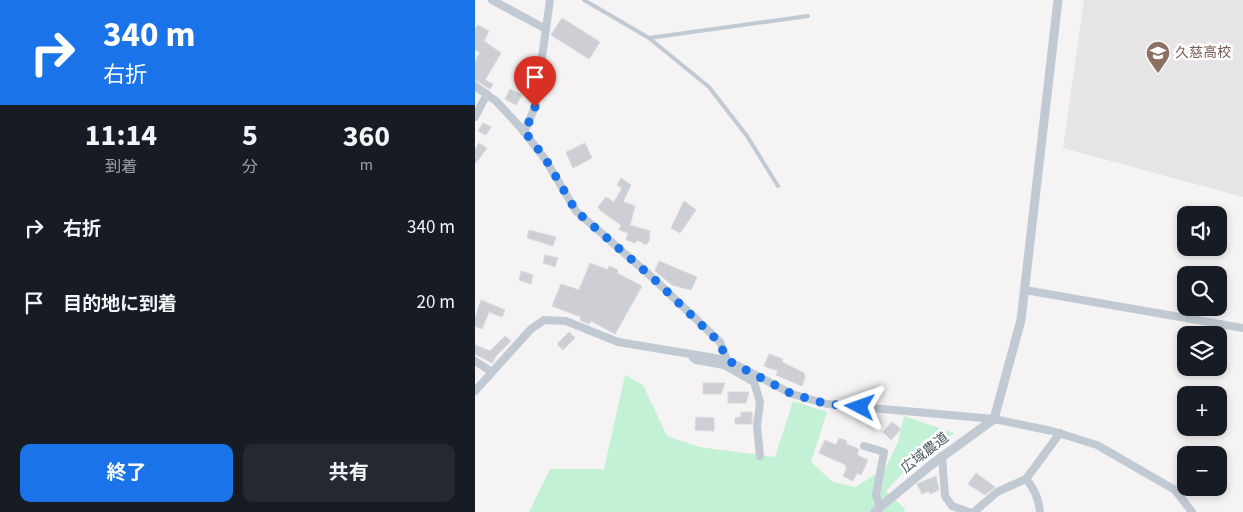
<!DOCTYPE html>
<html lang="ja">
<head>
<meta charset="utf-8">
<style>
  :root { --surface:#171b24; --page:#242831; --text:#f1f3f6; --muted:#9ea1a6; --accent:#1a73e8 }
  body { margin:0; font-family:"Source Sans 3","Noto Sans JP",sans-serif; background:var(--page); color:var(--text); height:100vh; display:flex; flex-direction:column; font-size:19px; white-space:nowrap }
  * { box-sizing:border-box; margin:0 }
  p { font-size:16px; color:var(--muted) }
  .icon { flex:none; width:28px; height:28px; fill:none; stroke:currentColor; stroke-width:2; stroke-linecap:round; stroke-linejoin:round }
  .map { position:relative; flex:1; overflow:hidden }
  .details { display:flex; flex-direction:column; background:var(--surface); width:475px }
  .details>* { flex:none }
  .banner { background:#1a73e8; color:#fff; overflow:hidden }
  .buttons { position:absolute; left:702px; top:206px; display:grid; gap:10px }
  .buttons a { display:grid; place-items:center; width:50px; height:50px; border-radius:10px; background:var(--surface); box-shadow:0 2px 8px #0003; font-size:25px }
  .pin { position:absolute; display:grid; place-items:center; width:42px; height:42px; color:#fff; margin:-51px -21px; border-radius:50% 50% 50% 0; rotate:-45deg; box-shadow:0 0 5px #0007 }
  .pin .icon { rotate:45deg }
  .me { position:absolute; width:55px; margin:-28px; rotate:274deg; stroke-linejoin:round; filter:drop-shadow(0 0 4px #0008) }
  .turn { display:flex; align-items:center; gap:18px; height:105px; padding:0 20px; font-size:22px }
  .turn .icon { width:65px; height:65px; stroke-width:2.5 }
  .turn b { display:block; font-size:35px; line-height:42px }
  .eta { display:flex; justify-content:space-evenly; align-items:center; height:85px; text-align:center }
  .eta b { font-size:30px; font-weight:700; line-height:35px }
  .primary-button { display:flex; gap:10px; margin-top:auto; padding:10px 20px }
  .primary-button a { flex:1; height:58px; border-radius:10px; background:var(--accent); color:#fff; font-size:20px; font-weight:700; line-height:58px; text-align:center }
  .primary-button a+a { background:var(--page); color:var(--text) }
  ul { padding:0; list-style:none }
  li { display:flex; align-items:center; gap:15px; height:75px; padding:0 20px }
  li div { flex:1 }
  li b { display:block; font-size:19px }
  li em { font-style:normal }
  main { display:flex; flex:1; min-height:0 }
  .map>svg:first-child { display:block }
</style>
</head>
<body>
<main>
<section class="details">
<div class="banner">
<div class="turn"><svg class="icon" aria-label="right" viewBox="0 0 24 24"><path d="M7 20v-9h11M14 6l5 5-5 5"/></svg><div><b>340 m</b>右折</div></div>
</div>
<div class="eta">
<div><b>11:14</b><p>到着</p></div>
<div><b>5</b><p>分</p></div>
<div><b>360</b><p>m</p></div>
</div>
<ul>
<li><svg class="icon" aria-label="right" viewBox="0 0 24 24"><path d="M7 20v-9h11M14 6l5 5-5 5"/></svg><div><b>右折</b></div><em>340 m</em></li>
<li><svg class="icon" aria-label="arrive" viewBox="0 0 24 24"><path d="M6 21V4h12l-3 4 3 4H6"/></svg><div><b>目的地に到着</b></div><em>20 m</em></li>
</ul>
<div class="primary-button"><a>終了</a><a>共有</a></div>
</section>
<div class="map">
<svg width="768" height="512" viewBox="0 0 768 512">
  <rect width="100%" height="100%" fill="#f5f3f3"/>
  <polygon fill="#e6e4e5" points="609,0 768,0 768,197 588,148"/>
  <polygon fill="#c3f1d5" points="150,375 168,385 192,436 224,447 300,457 318,401 352,412 336,462 358,482 381,487 411,467 423,442 429,416 479,433 459,454 447,452 411,491 430,509 429,512 54,512 75,469 129,469"/>
  <g fill="#cdcfd5" stroke="#d7d9de">
    <polygon points="87,18 125,42 114,59 76,35"/>
    <polygon points="3,25 14,31 9,41 26,53 10,80 18,84 15,89 0,80 0,62 5,53 0,49 0,30"/>
    <polygon points="35,89 47,95 41,105 30,99"/>
    <polygon points="8,123 16,127 11,135 3,131"/>
    <polygon points="4,143 12,148 0,164 0,150"/>
    <polygon points="110,143 117,158 98,168 91,152"/>
    <polygon points="146,178 156,185 148,202 160,206 155,225 175,231 174,241 171,245 163,240 160,243 151,240 153,233 144,230 146,225 126,211 123,207 131,197 139,202 147,188 142,185"/>
    <polygon points="209,201 221,210 205,233 196,228"/>
    <polygon points="54,230 81,237 78,246 52,238"/>
    <polygon points="70,255 83,258 80,267 68,263"/>
    <polygon points="184,261 222,277 216,290 197,285 180,271"/>
    <polygon points="115,263 133,270 134,266 143,270 142,273 167,286 140,334 116,321 114,324 105,320 106,317 77,306 86,284 104,290"/>
    <polygon points="46,271 58,275 56,284 44,280"/>
    <polygon points="6,300 30,310 27,317 14,312 7,329 0,326 0,318"/>
    <polygon points="94,332 100,338 88,350 82,344"/>
    <polygon points="30,336 36,341 21,356 17,363 0,354 0,345 15,351"/>
    <polygon points="294,354 308,359 307,362 329,373 330,378 327,386 301,375 303,371 289,366"/>
    <polygon points="228,383 250,383 246,394 228,394"/>
    <polygon points="253,392 274,392 271,403 253,403"/>
    <polygon points="266,412 277,412 277,424 260,424 260,418 266,417"/>
    <polygon points="221,417 239,418 239,431 220,430"/>
    <polygon points="417,422 426,429 416,440 408,432"/>
    <polygon points="364,438 372,441 371,444 384,449 382,455 393,460 386,475 382,473 378,481 368,476 372,468 370,467 371,465 344,453 350,440 361,445"/>
    <polygon points="501,473 520,487 510,495 493,484"/>
    <polygon points="461,476 464,490 455,494 454,491 447,494 442,484"/>
  </g>
  <g fill="none" stroke-linecap="round" stroke-linejoin="round">
    <g stroke="#c1cad2" stroke-width="4">
      <polyline points="109,0 174,38 234,87 272,136 303,186"/>
      <polyline points="174,38 333,16"/>
    </g>
    <g stroke="#c1cad2" stroke-width="8">
      <polyline points="17,0 71,29"/>
      <polyline points="0,86 21,101 46,128 70,159 101,211 179,279 245,342 252,360"/>
      <polyline points="0,117 12,94"/>
      <polyline points="49,132 60,107 75,0"/>
      <polyline points="550,290 768,328"/>
      <polyline points="218,358 221,360 249,365 279,382 285,402 282,426 285,456"/>
      <polyline points="0,361 17,372"/>
      <polyline points="0,391 56,329 69,320 91,321 143,342 252,360 317,394 352,404 519,419 577,431 622,445 700,490 717,512"/>
      <polyline points="389,446 409,452 401,495 405,507"/>
      <polyline points="467,456 470,496 477,506 494,512"/>
      <polyline points="499,512 522,492 551,479"/>
      <path d="M565,512C564,500 559,488 551,479L585,433"/>
    </g>
    <polyline stroke="#c1cad2" stroke-width="9" points="400,512 405,507 456,465 519,419 546,320 583,0"/>
  </g>
  <g fill="none" stroke-linecap="round" stroke-linejoin="round">
    <polyline stroke="#1a73e8" stroke-width="9" stroke-dasharray="0 16.2" points="60,107 50,132 70,158 101,211 179,279 244,342 252,360 317,394 352,404 385,407"/>
  </g>
  <defs>
    <symbol id="school-pin" viewBox="-11 -11 22 30"><path d="M0 17L-7.5 6A9.5 9.5 0 1 1 7.5 6Z" fill="#8d6e63" stroke="#fff"/><path d="M0-5L7-2L0 1L-7-2ZM-4 1L0 2.5L4 1V4Q0 6-4 4Z" fill="#fff"/></symbol>
  </defs>
  <g fill-rule="evenodd">
    <use href="#school-pin" x="669" y="39" width="28" height="38"/>
  </g>
  <g text-anchor="middle" dominant-baseline="central" stroke-width="5" stroke-linejoin="round" paint-order="stroke">
    <g font-size="14" fill="#785e54" stroke="#fff" text-anchor="start">
      <text x="700" y="53">久慈高校</text>
    </g>
    <g font-size="14" fill="#4a5661" stroke="#fff">
      <text transform="translate(450 453) rotate(-38)">広域農道</text>
    </g>
  </g>
</svg>
<div class="buttons">
<a><svg class="icon" aria-label="sound" viewBox="0 0 24 24"><path d="M4 9h4l5-4v14l-5-4H4zM17 9q2 3 0 6"/></svg></a>
<a><svg class="icon" aria-label="search" viewBox="0 0 24 24"><circle cx="10" cy="10" r="6"/><path d="M15 15l6 6"/></svg></a>
<a><svg class="icon" aria-label="layers" viewBox="0 0 24 24"><path d="M12 4l9 5-9 5-9-5zM3 14l9 5 9-5"/></svg></a>
<a>+</a>
<a>−</a>
</div>
<div class="pin" style="left:60px;top:107px;background:#d93025"><svg class="icon" aria-label="arrive" viewBox="0 0 24 24"><path d="M6 21V4h12l-3 4 3 4H6"/></svg></div>
<svg class="me" style="left:385px;top:407px" viewBox="-20 -20 40 40"><path d="M0-17L14 15 0 8-14 15z" fill="#1a73e8" stroke="#fff" stroke-width="4"/></svg>
</div>
</main>
</body>
</html>
